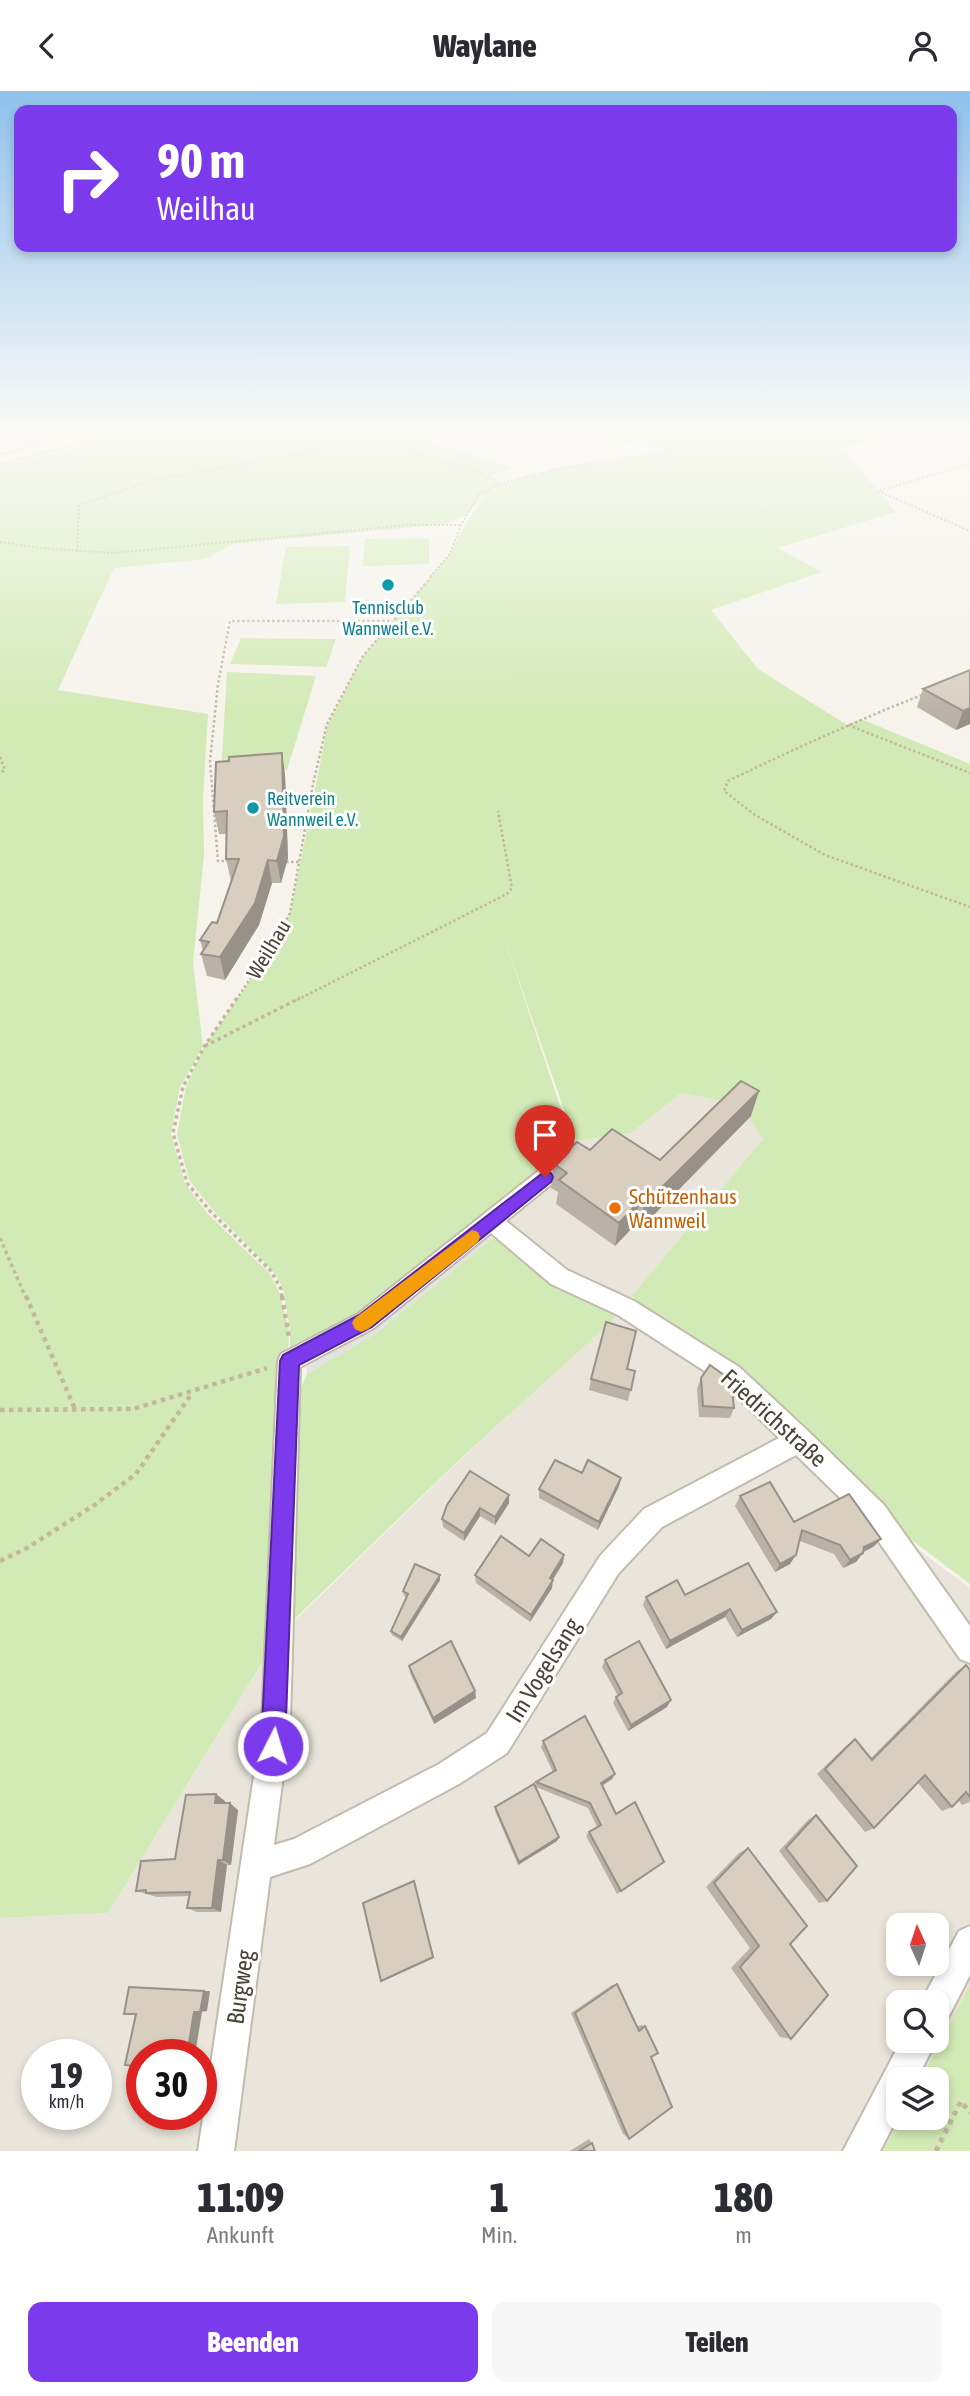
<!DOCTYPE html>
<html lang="de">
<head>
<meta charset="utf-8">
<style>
  :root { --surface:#fff; --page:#f7f7f7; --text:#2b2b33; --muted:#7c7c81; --accent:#7c3aed }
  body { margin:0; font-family:"Asap Condensed",sans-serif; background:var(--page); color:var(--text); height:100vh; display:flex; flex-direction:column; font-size:26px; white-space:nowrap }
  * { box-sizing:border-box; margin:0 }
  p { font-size:23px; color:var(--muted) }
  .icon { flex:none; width:38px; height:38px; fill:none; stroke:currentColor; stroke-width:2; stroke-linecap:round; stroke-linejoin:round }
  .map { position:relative; height:2060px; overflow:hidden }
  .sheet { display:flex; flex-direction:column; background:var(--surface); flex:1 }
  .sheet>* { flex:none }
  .banner { position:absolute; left:14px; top:14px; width:943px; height:147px; border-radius:14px; box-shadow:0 4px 10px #0003; background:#7c3aed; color:#fff; overflow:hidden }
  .needle { width:46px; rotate:357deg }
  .fabs { position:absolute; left:886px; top:1822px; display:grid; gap:14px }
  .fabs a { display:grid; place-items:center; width:63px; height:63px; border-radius:14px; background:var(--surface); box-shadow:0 4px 10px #0003; font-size:35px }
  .speed { position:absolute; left:21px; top:1948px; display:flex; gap:14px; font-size:35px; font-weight:700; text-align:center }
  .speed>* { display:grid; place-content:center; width:91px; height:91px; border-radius:50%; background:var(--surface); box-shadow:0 4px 10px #0003; line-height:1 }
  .speed small { font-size:18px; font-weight:400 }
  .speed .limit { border:10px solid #d22; background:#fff; color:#111 }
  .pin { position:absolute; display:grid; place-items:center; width:60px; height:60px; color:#fff; margin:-72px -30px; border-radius:50% 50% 50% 0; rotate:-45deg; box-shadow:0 0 7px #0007 }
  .pin .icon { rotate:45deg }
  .me { position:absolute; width:77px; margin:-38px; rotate:5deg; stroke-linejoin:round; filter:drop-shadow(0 0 5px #0008) }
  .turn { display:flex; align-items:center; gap:24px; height:147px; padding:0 28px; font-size:32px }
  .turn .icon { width:91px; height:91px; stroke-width:2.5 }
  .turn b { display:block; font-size:49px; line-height:60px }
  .eta { display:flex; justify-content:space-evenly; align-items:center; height:119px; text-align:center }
  .eta b { font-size:42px; font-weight:800; line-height:49px }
  .primary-button { display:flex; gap:14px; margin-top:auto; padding:14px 28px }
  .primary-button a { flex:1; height:80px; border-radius:14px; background:var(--accent); color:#fff; font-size:28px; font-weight:800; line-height:80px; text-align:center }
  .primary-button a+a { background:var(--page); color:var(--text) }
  header { display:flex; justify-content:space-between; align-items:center; height:91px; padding:0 28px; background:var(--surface); font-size:32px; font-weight:800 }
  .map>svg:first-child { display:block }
</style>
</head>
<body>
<header><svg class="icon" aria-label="back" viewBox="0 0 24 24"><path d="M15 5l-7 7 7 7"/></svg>Waylane<svg class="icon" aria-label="person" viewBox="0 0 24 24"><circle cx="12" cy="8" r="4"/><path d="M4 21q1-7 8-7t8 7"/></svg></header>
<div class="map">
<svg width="970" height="2060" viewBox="0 0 970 2060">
  <rect width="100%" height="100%" fill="#f6f3ec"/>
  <g fill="#eae5da" fill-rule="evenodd">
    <polygon points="0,338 90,338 27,355 0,340"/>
    <path d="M681,1002L740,1013L763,1048L632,1206L642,1230L728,1286L870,1423L970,1497V2060H0V1827L108,1822L279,1545L456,1373L611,1230L474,1120L575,1050L631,1042ZM898,1834H936V1872H898ZM898,1911H936V1950H898ZM37,1964H96V2023H37ZM142,1964H201V2023H142ZM898,1988H936V2026H898Z"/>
  </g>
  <g fill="#d2eab5">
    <polygon points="153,338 388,338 512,377 488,386 502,392 566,376 645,366 664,361 646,350 626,353 580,338 683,338 696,345 718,341 715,338 914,338 842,356 896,421 777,457 822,481 711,519 758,578 847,634 861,628 970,673 970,1493 884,1428 643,1226 632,1205 763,1048 749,1027 654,1123 740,1013 681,1002 631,1042 575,1050 502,841 575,1060 370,1226 290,1269 290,1239 283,1197 273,1180 213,1119 189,1089 177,1043 186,996 204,956 231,943 205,955 273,856 290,823 328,633 363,565 450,463 466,432 487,401 466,424 447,433 234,453 205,468 114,477 58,599 208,623 203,707 204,764 193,872 203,955 180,996 171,1043 185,1093 208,1123 269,1182 279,1200 289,1239 279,1544 108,1822 0,1827 0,375"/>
    <polygon points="429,447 429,473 363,475 365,448"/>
    <polygon points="350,455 345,511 276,513 286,456"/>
    <polygon points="241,547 336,548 326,576 230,573"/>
    <polygon points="227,581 316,585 287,679 221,683"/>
    <polygon points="493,1147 559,1187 623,1216 612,1230 456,1372 280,1542 295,1335 300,1299 307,1283 376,1242"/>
    <polygon points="970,1894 970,2060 883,2060 901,2027 936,2026 936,1988 921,1988"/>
  </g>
  <polygon fill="#e5e3e0" points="479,1142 493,1147 376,1242 307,1283 306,1263"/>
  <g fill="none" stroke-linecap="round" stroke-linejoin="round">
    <defs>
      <g id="street">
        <polygon points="0,338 9,338 0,341"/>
        <path d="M563,1064L570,1066L573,1072L570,1078L506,1130L567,1179L634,1210L739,1276L809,1341L884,1414L970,1535V1572L960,1568L866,1432L796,1364L662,1436L618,1483L507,1662L459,1693L310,1773L270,1786L234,2060H198L262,1631L278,1270L281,1263L358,1223L556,1066ZM491,1142L551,1193L618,1224L723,1292L779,1347L644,1418L600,1465L487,1642L439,1673L294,1748L274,1754L290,1631L300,1276L374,1237Z"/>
        <polygon points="970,1835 970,1884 948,1927 936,1931 936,1911 921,1911 959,1840"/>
        <polygon points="901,1950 936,1950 917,1988 898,1988 898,2025 880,2060 843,2060"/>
      </g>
      <polygon id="secondary" points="110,338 130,338 0,372 0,364"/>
    </defs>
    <use href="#street" stroke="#c2bbae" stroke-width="4"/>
    <use href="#secondary" stroke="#d6c79b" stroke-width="4"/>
    <g stroke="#c4b79f" stroke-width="2" stroke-dasharray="2 2" stroke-linecap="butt">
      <path d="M343,338C396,358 451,369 502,392"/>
      <polyline points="940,338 970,349"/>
      <polyline points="970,373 878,400 970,440"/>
      <polyline points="0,451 39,457 112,462 410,434 461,434"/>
      <polyline points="77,460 79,414 158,388 299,363 358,344"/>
      <polyline points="430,486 450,463 461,434 480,402 502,392 566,376 665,361 696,345 732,338"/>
    </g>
    <g stroke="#c4b79f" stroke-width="2.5" stroke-dasharray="2.5 2.5" stroke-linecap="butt">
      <path d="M922,604C856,630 792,659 728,690L724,700L755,724L825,764L970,816"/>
      <polyline points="848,634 970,682"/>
      <polyline points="0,666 5,679 0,682"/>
      <polyline points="229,770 218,770 210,670 218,593 230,530 392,530"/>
      <polyline points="286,771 301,771"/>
      <polyline points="236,909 272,855 290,822 313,693 327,633 363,565 432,485"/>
      <polyline points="297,909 507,803 512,797 498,720"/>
    </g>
    <g stroke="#c4b79f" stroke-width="3.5" stroke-dasharray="3.5 3.5" stroke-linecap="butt">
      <polyline points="237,907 204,956 183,996 173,1042 187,1092 210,1120 271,1180 281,1198 282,1207"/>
      <polyline points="205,955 300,907"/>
      <polyline points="0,1147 26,1207"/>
    </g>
    <g stroke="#c4b79f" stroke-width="4.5" stroke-dasharray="4.5 4.5" stroke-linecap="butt">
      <polyline points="26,1205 75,1318"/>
      <polyline points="282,1205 289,1247"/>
      <polyline points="0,1319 133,1318 267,1277"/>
      <polyline points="0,1470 27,1457 93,1415 136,1383 192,1302"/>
    </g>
    <polyline stroke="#c4b79f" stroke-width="5" stroke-dasharray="5 5" stroke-linecap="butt" points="936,2060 961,2010 970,2022"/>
    <use href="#street" fill="#fff" fill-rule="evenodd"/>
    <use href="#secondary" fill="#fff3cd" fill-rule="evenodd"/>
  </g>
  <g fill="#bab2a6">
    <polygon points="4,338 64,338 60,338 58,341 20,344 20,342 5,342"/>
    <polygon points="970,579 970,633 956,639 917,616 923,598"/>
    <polygon points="282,662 285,684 288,767 281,792 272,792 259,834 225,889 207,885 201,863 203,860 200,849 217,832 232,790 231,790 226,768 226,743 219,743 214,721 229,670"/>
    <polygon points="751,1025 640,1138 635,1134 615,1155 556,1113 558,1101 551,1097 553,1072 590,1059 660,1069"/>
    <polygon points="627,1278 635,1280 628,1310 589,1299 591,1288"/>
    <polygon points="701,1287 734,1317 730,1327 699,1326 697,1298"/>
    <polygon points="621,1387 619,1395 598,1439 539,1407 539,1398"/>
    <polygon points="509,1404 509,1412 495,1434 480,1425 464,1450 443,1436 442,1428"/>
    <polygon points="740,1405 794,1431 881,1448 873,1456 863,1461 856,1471 843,1477 834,1463 800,1450 790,1473 775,1481 735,1415"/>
    <polygon points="564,1464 563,1472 552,1489 552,1497 530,1531 476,1492 475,1484 529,1465"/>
    <polygon points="440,1484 440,1489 402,1550 392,1544 391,1540 407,1506 404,1505 403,1500"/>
    <polygon points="685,1504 777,1521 771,1528 737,1546 725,1526 666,1558 643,1514 646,1506"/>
    <polygon points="605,1569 667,1616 628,1640 613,1612 616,1606 618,1605 602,1576"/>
    <polygon points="966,1574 970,1579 970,1711 962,1714 958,1709 952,1716 942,1720 918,1692 874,1737 865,1741 817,1683 847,1654 855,1648 871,1667 956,1581"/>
    <polygon points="409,1575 475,1600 476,1607 434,1633 410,1582"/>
    <polygon points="543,1650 615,1683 612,1688 602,1695 616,1723 664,1771 617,1803 586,1745 589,1741 597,1736 588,1717 536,1696 559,1746 557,1750 518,1774 495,1720 495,1716 535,1695 536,1691 553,1681 541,1656"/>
    <polygon points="225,1710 225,1712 238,1719 231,1774 227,1774 221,1821 197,1821 187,1817 189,1805 157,1806 136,1800 175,1768"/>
    <polygon points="816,1724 827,1810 819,1812 779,1760 809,1728"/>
    <polygon points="748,1757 790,1853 791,1948 780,1946 731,1877 750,1857 706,1796 739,1762"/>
    <polygon points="617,1893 637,1936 640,1934 645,1935 629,2048 623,2043 571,1922 612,1894"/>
    <polygon points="589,2048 592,2052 595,2060 570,2060"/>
  </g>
  <g fill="#979187">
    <polygon points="19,338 60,338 58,341 20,344"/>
    <polygon points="970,617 970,633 956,639 963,620"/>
    <polygon points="282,662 285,684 288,767 281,792 277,770"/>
    <polygon points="268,769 272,792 259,834 225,889 220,866"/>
    <polygon points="759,1000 751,1025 640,1138 644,1114"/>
    <polygon points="639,1111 635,1134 615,1155 619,1132"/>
    <polygon points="621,1387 619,1395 598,1439 599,1431"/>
    <polygon points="509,1404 509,1412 495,1434 495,1426"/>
    <polygon points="480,1417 480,1425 464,1450 464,1442"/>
    <polygon points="881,1448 873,1456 857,1464 864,1456"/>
    <polygon points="863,1462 856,1471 843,1477 850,1469"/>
    <polygon points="564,1464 563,1472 549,1495 550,1487"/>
    <polygon points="796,1464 790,1473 775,1481 780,1473"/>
    <polygon points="440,1484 440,1489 402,1550 401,1546"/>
    <polygon points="553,1489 552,1497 530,1531 531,1524"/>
    <polygon points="730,1518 725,1526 666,1558 670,1550"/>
    <polygon points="777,1521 771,1528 737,1546 742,1539"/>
    <polygon points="475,1600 476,1607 434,1633 433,1627"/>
    <polygon points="671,1609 667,1616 628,1640 631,1634"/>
    <polygon points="615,1683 612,1688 598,1697 601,1692"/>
    <polygon points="216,1703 225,1710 224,1719 215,1712"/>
    <polygon points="230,1712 238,1719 231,1774 223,1769"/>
    <polygon points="559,1746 557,1750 518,1774 519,1771"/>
    <polygon points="218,1769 227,1774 221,1821 212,1817"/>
    <polygon points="414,1790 434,1867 383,1890 381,1890"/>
    <polygon points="204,1900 210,1900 207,1920 200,1921"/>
    <polygon points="194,1921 202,1921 195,1964 187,1964"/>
  </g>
  <g fill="#d8cfc1" stroke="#979187" stroke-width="2">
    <polygon points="970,579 970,617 963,620 923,598"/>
    <polygon points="282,662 284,745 277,770 268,769 255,812 220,866 201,863 209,851 200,849 212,831 217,832 239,768 226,768 227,720 214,721 216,671 229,670 229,666"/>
    <polygon points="741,990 759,1000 644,1114 639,1111 619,1132 559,1089 567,1082 553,1072 577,1051 590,1059 612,1038 660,1069"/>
    <polygon points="606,1231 636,1240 627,1278 635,1280 631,1299 591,1288"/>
    <polygon points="710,1274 731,1289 734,1317 703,1315 701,1287"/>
    <polygon points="555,1369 582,1382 588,1369 621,1387 599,1431 539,1398"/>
    <polygon points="470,1380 509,1404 495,1426 480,1417 464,1442 442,1428 447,1414"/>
    <polygon points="770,1391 794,1431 849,1403 881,1448 864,1456 863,1462 850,1469 840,1454 802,1439 796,1464 780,1473 740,1405"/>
    <polygon points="501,1445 529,1465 541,1448 564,1464 550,1487 553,1489 531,1524 475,1484"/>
    <polygon points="748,1472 777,1521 742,1539 730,1518 670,1550 646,1506 677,1489 685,1504"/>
    <polygon points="415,1473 440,1484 401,1546 391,1540 408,1503 403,1500"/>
    <polygon points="451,1550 475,1600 433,1627 409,1575"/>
    <polygon points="639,1550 671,1609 631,1634 616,1606 622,1602 605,1569"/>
    <polygon points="966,1574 970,1579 970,1706 966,1701 952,1716 925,1684 874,1737 825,1678 855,1648 872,1669"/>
    <polygon points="585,1625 615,1683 601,1692 616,1723 635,1711 664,1771 621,1800 589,1741 601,1734 590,1712 536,1691 556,1679 543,1650"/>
    <polygon points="534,1693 559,1746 519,1771 495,1716"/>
    <polygon points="216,1703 215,1712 230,1712 223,1769 218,1769 212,1817 187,1817 190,1801 146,1802 146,1799 136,1800 141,1770 175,1768 186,1704"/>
    <polygon points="816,1724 857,1775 827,1810 786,1757"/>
    <polygon points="748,1757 807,1835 790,1853 828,1904 791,1948 740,1876 759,1855 714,1792"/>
    <polygon points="414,1790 433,1866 381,1890 363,1812"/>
    <polygon points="617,1893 639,1940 645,1935 658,1962 651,1966 672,2016 629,2048 575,1922"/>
    <polygon points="129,1896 204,1900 200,1921 194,1921 187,1964 142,1964 142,1976 125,1974 136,1923 124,1923"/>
    <polygon points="592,2052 595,2060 579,2060"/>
  </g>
  <linearGradient id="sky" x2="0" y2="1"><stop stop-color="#8fc1ec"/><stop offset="0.54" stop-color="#fbfaf6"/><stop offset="1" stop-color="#fbfaf6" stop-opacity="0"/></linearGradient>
  <rect width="970" height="626" fill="url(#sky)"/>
  <polygon fill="#7c3aed" stroke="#51269a" stroke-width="2" points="545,1080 551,1082 553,1086 551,1091 372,1236 299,1274 285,1655 282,1663 273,1667 265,1663 261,1655 280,1270 283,1264 359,1224"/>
  <polygon fill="#f59e0b" points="472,1139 478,1141 480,1146 478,1151 368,1238 361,1241 355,1238 352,1232 355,1227"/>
  <g fill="#0f9aa8" stroke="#fff" stroke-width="2.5">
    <circle cx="388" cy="494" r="7"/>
    <circle cx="253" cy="717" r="7"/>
  </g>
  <circle fill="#e8710a" stroke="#fff" stroke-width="2.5" cx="615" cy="1117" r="7"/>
  <g text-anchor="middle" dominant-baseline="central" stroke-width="6" stroke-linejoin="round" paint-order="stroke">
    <g font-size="18" fill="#0d838f" stroke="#fff">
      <text x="388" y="516">Tennisclub<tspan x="388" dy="21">Wannweil e.V.</tspan></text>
      <text x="267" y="707" text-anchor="start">Reitverein<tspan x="267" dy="21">Wannweil e.V.</tspan></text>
    </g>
    <g font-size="21" fill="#4b4439" stroke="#fff">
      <text transform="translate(268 858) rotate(-59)">Weilhau</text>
    </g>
    <g font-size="21" fill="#c56008" stroke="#fff" text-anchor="start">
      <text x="629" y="1105">Schützenhaus<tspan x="629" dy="24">Wannweil</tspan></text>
    </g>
    <g font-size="24" fill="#4b4439" stroke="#fff">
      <text transform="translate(774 1327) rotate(42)">Friedrichstraße</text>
      <text transform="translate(543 1579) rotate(-58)">Im Vogelsang</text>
      <text transform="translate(240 1896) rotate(-82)">Burgweg</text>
    </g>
  </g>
</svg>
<div class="fabs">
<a><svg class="needle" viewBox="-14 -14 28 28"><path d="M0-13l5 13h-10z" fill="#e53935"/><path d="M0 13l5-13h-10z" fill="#7c7c81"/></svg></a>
<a><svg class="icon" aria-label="search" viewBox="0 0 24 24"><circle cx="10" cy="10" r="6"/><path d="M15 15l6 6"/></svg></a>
<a><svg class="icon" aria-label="layers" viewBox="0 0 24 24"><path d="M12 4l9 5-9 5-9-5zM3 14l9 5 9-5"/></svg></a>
</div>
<div class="speed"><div>19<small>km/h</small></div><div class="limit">30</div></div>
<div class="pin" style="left:545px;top:1086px;background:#d93025"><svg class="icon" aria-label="arrive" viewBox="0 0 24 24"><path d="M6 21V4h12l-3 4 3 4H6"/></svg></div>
<svg class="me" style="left:273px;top:1655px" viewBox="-20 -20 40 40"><circle r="17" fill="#7c3aed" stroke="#fff" stroke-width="3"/><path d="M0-11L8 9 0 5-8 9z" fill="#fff"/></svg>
<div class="banner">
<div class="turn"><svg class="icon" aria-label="right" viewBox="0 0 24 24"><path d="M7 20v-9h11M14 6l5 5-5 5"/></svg><div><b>90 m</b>Weilhau</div></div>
</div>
</div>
<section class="sheet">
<div class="eta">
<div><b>11:09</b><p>Ankunft</p></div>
<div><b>1</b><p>Min.</p></div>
<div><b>180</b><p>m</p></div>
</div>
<div class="primary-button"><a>Beenden</a><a>Teilen</a></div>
</section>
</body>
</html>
